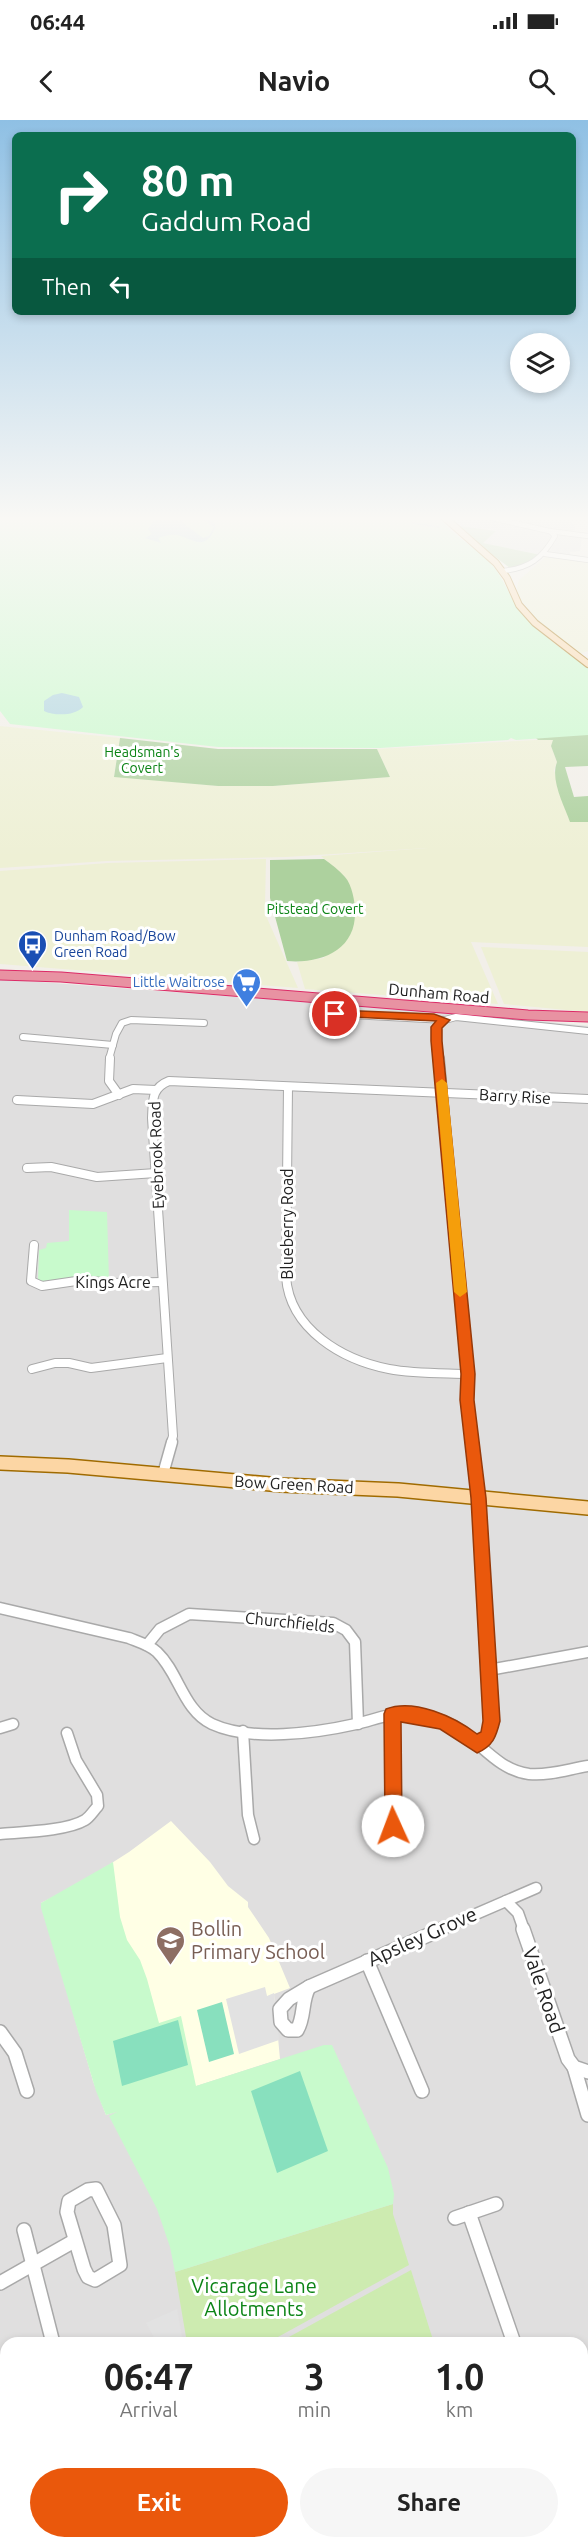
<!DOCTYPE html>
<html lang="en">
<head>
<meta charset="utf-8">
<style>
  :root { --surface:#fff; --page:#f6f6f6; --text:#222; --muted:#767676; --accent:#ea580c }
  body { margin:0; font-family:Ubuntu,sans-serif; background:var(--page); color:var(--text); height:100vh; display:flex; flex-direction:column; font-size:22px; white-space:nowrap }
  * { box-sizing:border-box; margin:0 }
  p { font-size:20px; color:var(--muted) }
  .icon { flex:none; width:33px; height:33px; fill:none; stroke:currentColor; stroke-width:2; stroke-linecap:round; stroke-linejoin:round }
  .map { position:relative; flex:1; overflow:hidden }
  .side { position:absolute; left:0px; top:2217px; width:588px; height:212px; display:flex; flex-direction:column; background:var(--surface); border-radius:18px 18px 0 0; box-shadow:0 3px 9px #0003 }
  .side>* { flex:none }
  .banner { position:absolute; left:12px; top:12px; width:564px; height:183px; border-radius:9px; box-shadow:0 3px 9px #0003; background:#0b6e4f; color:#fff; overflow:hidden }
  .tools { position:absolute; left:510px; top:213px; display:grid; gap:12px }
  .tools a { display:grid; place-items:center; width:60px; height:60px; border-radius:50%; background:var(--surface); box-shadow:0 3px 9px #0003; font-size:30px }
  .pin { position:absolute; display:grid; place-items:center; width:51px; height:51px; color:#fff; margin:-26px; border:3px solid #fff; border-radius:50%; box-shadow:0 2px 6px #0007 }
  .me { position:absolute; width:66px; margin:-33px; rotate:358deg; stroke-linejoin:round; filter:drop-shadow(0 0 4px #0008) }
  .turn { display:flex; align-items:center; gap:21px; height:126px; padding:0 30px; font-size:27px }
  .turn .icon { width:78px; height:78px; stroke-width:2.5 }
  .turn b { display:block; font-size:42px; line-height:51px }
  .then { display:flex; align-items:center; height:57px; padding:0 30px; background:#0003; gap:12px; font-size:22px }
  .eta { display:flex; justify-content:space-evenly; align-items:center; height:102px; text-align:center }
  .eta b { font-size:36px; font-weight:600; line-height:42px }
  .primary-button { display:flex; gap:12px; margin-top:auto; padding:12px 30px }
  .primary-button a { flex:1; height:69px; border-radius:36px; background:var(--accent); color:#fff; font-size:24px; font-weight:600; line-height:69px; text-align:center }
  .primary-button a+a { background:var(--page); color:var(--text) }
  .status { display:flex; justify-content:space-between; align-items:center; height:42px; padding:0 30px; background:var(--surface); direction:ltr }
  .status svg { height:16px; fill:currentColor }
  header { display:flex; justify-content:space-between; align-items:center; height:78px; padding:0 30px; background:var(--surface); font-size:27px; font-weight:600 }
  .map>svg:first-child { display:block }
</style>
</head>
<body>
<div class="status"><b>06:44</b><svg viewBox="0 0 49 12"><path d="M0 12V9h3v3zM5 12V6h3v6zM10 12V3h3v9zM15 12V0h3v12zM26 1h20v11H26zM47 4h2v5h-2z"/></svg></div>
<header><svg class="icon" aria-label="back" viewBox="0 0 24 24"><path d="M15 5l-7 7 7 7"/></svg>Navio<svg class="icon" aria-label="search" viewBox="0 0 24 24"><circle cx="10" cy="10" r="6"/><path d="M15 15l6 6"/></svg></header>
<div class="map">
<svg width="588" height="2428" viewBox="0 0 588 2428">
  <rect width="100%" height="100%" fill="#f2efe9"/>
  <g fill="#e0dfdf" fill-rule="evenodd">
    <polygon points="454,398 486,398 548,411 553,416 541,435 483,423 496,410 460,406"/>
    <polygon points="527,398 542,398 548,401 561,400 575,404 575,413 520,403"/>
    <polygon points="560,414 582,416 580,431 570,432 570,436 549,433"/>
    <path d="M0,859L481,895L588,906V2428H0V1349L3,1339L0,1336ZM6,2223H582V2422H6Z"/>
  </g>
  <polygon fill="#ffffe5" points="171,1701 210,1742 228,1766 248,1782 248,1787 269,1818 290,1868 274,1874 280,1939 106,1995 93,1961 41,1783 82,1762 129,1732"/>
  <g fill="#eef0d5">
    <polygon points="547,436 588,441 588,531 579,534 544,508 518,476 517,467 519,460"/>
    <polygon points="0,606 120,618 114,656 218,666 273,666 390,657 377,629 554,619 551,626 557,642 554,650 570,701 588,702 588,827 471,822 498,884 305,869 297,842 324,838 346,758 321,736 427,728 286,737 107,741 0,748"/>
    <polygon points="266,739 265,786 267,798 298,868 0,844 0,751 108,743"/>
    <polygon points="481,827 588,832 588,892 504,884"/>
  </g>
  <g fill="#cdebb0">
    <polygon points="393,2084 393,2094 409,2145 267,2223 187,2223 175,2152"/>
    <polygon points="411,2150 434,2223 278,2223"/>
  </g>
  <g fill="#add19e">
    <polygon points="460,406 496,411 483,423 541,435 533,441 510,448 470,418"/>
    <path d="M588,604V646L565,647L574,677L588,676V702H570C564,685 550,660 557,642L551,626L553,620H538L534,616Z"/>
    <polygon points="120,618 218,629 377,629 390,657 273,666 218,666 114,657"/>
    <path d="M324,739C331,744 339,750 345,757C352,765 355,781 355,792C356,830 321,844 287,841L270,778V740Z"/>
  </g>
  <g fill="#c8facc">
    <path d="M0,398H440C454,417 475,427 491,444C504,458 509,477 521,491C539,514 564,531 588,547V615L516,620L511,618L508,620L380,628L218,627L10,604L0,591Z"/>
    <polygon points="69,1090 107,1092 109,1161 45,1164 38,1160 39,1130 46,1128 47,1123 69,1121"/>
    <polygon points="113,1742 120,1797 127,1820 140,1840 147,1859 159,1903 181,1896 196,1966 324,1925 332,1925 388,2048 394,2074 393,2084 175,2152 170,2127 157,2089 109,1996 117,1992 106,1995 96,1971 41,1788 41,1783"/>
  </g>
  <g fill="#88e0be">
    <polygon points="222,1882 234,1934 209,1942 197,1890"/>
    <polygon points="178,1900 188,1945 122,1966 113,1921"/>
    <polygon points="300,1951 328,2031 277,2053 251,1971"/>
  </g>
  <g fill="#e2e2e2">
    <polygon points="265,1867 267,1876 274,1873 279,1920 239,1934 226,1879"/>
    <polygon points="177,2189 183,2223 157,2223 146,2203"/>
  </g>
  <g fill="#aad3df" fill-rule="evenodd">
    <path d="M155,398H210L216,406C205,432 196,420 177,415C171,414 164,416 158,418L161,423L145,418L152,414L148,409ZM186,398L204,400L214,407L209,416L203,418L182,402Z"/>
    <path d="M62,573L79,577L83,587C75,596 54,596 44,591V581L53,575Z"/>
  </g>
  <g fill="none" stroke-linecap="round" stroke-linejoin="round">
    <polyline stroke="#aad3df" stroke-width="1.5" points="413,403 439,407"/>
    <defs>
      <g id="minor-far4">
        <polyline points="492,398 549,411 588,416"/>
        <polyline points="545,434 588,440"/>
        <path d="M503,451C529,448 542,439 555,416L550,411"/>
      </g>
      <g id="minor-far3">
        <polyline points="313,893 445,900"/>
        <polyline points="23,917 113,925"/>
        <polyline points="109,939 116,914 122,903 131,900 204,903"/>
        <polyline points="440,939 437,907 445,900 456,897 588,911"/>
      </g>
      <g id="minor-far2">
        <polyline points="110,938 109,961 119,975"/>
        <polyline points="440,938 468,1254 467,1280 472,1323"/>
        <path d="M288,967L286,1157C290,1210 343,1240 389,1249C415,1254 442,1253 468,1254"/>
        <polyline points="17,980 93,984 133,969 156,970"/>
        <polyline points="27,1048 51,1047 97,1057 156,1053"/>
        <polyline points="34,1125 31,1161 42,1166 83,1160 111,1163 162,1162"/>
        <polyline points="32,1249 55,1243 69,1243 91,1248 167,1238"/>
        <path d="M171,1323L173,1316L152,998C153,981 151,968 169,961L588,979"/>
      </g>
      <g id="minor-far1">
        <polyline points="472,1322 478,1378 492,1601 488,1617 477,1624"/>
        <polyline points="163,1354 172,1322"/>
        <path d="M0,1488L129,1518C139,1522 150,1525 157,1532C179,1553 183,1590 212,1604C251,1622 316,1613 356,1604C374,1600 391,1592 410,1594C424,1595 441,1599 454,1606C480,1621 497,1650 529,1654C549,1656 569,1649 588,1646"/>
        <polyline points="147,1525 160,1509 189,1494 333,1503 346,1510 355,1522 358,1604"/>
        <polyline points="489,1550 588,1532"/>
        <polyline points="392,1594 393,1706"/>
        <polyline points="0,1608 13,1604"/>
        <polyline points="243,1611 248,1695 254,1719"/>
        <path d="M0,1714C22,1712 67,1711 85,1700C90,1697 94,1690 98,1686L97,1675L76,1640L67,1613"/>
        <polyline points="506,1781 518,1793 524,1810"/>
        <polyline points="439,1810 536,1768"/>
      </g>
      <g id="minor">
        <polyline points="523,1809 568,1939 574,1947 588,1952"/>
        <polyline points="367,1841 422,1971"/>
        <path d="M309,1867C301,1881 305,1897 297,1910H288L281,1902L280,1889L289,1879Z"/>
        <polyline points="309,1867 442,1809"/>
        <polyline points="0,1912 15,1933 27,1971"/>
        <polyline points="574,1947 588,1995"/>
        <polygon points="96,2069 114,2105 120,2145 95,2160 88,2157 84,2149 67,2092 69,2081 88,2070"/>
        <polyline points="469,2093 514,2223"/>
        <polyline points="455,2098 496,2084"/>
        <polyline points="24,2110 53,2223"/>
        <polyline points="0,2163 74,2121"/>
        <polyline points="582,2263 588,2261"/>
        <polyline points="0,2409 6,2406"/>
        <polyline points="147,2422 150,2428"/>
        <polyline points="309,2422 311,2428"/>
        <polyline points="444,2422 445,2428"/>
      </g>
      <polyline id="major-far1" points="445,398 496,443 507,458 519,485 535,503 588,544"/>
      <polyline id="major" points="0,1343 68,1346 281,1365 398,1370 588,1388"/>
      <polyline id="highway" points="0,855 61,857 528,895 588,897"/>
    </defs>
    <use href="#minor-far4" stroke="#a9a9a9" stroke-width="6"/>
    <use href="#minor-far3" stroke="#a9a9a9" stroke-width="8"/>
    <use href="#minor-far2" stroke="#a9a9a9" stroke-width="10"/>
    <use href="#minor-far1" stroke="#a9a9a9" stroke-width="13"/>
    <use href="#minor" stroke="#a9a9a9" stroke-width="16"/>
    <use href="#major-far1" stroke="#a06b00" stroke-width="8"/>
    <use href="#major" stroke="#a06b00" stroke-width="16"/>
    <use href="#highway" stroke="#dc2a67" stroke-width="11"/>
    <use href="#minor-far4" stroke="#fff" stroke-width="4.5"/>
    <use href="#minor-far3" stroke="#fff" stroke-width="6"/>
    <use href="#minor-far2" stroke="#fff" stroke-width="8"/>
    <use href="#minor-far1" stroke="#fff" stroke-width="10"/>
    <use href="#minor" stroke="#fff" stroke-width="13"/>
    <use href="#major-far1" stroke="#fcd6a4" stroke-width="6"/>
    <use href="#major" stroke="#fcd6a4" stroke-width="13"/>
    <use href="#highway" stroke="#e892a2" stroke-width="9"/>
  </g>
  <linearGradient id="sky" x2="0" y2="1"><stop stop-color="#8fc0e4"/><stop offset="0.54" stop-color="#f9f8f5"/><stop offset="1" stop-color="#f9f8f5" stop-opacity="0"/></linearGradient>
  <rect width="588" height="738" fill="url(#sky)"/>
  <path fill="#ea580c" stroke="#983908" stroke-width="1.5" d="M335,890L434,894L450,900L442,908V921L475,1254L474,1280L486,1378L500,1601C496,1617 493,1626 477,1633L440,1609L401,1602L402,1706L400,1712L393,1714L387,1712L385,1706L384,1594L386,1589C414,1578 455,1597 477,1614L481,1612L483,1601L471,1378L460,1280L461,1254L431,921V907L436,901L331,896L330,894Z"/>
  <polygon fill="#f59e0b" points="442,959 447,963 467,1172 460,1177 454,1172 436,963"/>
  <defs>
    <symbol id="bus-pin" viewBox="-11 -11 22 30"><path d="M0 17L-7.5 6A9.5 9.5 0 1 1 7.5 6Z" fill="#1a4fb4" stroke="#fff"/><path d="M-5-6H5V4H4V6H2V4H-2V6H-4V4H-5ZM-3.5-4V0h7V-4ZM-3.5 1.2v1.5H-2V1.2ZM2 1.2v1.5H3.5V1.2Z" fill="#fff"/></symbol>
    <symbol id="supermarket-pin" viewBox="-11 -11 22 30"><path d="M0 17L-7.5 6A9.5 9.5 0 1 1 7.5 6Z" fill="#3f7fe0" stroke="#fff"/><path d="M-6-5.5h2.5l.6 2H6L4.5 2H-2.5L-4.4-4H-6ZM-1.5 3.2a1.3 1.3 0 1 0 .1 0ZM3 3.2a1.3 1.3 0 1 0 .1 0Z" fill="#fff"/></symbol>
    <symbol id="school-pin" viewBox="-11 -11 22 30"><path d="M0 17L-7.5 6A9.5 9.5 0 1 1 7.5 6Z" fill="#8d6e63" stroke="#fff"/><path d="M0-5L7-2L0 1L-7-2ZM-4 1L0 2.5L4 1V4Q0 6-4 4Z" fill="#fff"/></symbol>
  </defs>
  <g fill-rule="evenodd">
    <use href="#bus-pin" x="16" y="808" width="33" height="45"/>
    <use href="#supermarket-pin" x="230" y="846" width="33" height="45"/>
    <use href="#school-pin" x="154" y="1804" width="33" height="45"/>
  </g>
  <g text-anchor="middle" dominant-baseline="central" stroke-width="6" stroke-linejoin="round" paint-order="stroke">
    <g font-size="14" fill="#0c8416" stroke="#fff">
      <text x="142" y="632">Headsman's<tspan x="142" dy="16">Covert</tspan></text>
      <text x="315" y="789">Pitstead Covert</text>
    </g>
    <g font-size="14" fill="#164399" stroke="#fff" text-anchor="start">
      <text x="54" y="816">Dunham Road/Bow<tspan x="54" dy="16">Green Road</tspan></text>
    </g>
    <g font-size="14" fill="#366cbe" stroke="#fff" text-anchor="end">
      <text x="225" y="862">Little Waitrose</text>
    </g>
    <g font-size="16" fill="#222" stroke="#fff">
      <text transform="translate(439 873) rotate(5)">Dunham Road</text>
      <text transform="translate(515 976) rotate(3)">Barry Rise</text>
      <text transform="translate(156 1035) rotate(-92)">Eyebrook Road</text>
      <text transform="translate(287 1104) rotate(-90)">Blueberry Road</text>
      <text x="113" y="1162">Kings Acre</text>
      <text transform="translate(294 1364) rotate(3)">Bow Green Road</text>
      <text transform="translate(290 1502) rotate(6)">Churchfields</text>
    </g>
    <g font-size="20" fill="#785e54" stroke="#fff" text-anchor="start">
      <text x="191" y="1808">Bollin<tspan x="191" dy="23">Primary School</tspan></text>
    </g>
    <g font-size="20" fill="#222" stroke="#fff">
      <text transform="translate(422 1816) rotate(-24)">Apsley Grove</text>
      <text transform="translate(544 1870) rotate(71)">Vale Road</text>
    </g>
    <g font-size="20" fill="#0c8416" stroke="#fff">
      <text x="254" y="2165">Vicarage Lane<tspan x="254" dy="23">Allotments</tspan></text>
    </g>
  </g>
</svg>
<div class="tools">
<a><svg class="icon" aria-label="layers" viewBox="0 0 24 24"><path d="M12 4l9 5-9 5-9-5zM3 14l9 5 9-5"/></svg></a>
</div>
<div class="pin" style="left:335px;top:894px;background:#d93025"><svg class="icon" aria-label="arrive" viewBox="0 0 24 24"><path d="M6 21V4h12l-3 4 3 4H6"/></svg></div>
<svg class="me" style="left:393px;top:1706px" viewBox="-20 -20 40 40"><circle r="19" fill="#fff"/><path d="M0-13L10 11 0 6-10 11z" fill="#ea580c"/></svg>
<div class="banner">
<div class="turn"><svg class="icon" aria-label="right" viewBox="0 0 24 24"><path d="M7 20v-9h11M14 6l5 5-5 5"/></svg><div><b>80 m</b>Gaddum Road</div></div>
<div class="then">Then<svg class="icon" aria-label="left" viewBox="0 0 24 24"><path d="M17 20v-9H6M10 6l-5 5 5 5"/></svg></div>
</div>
<section class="side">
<div class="eta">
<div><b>06:47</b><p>Arrival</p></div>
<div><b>3</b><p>min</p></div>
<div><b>1.0</b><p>km</p></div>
</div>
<div class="primary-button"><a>Exit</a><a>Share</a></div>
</section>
</div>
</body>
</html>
